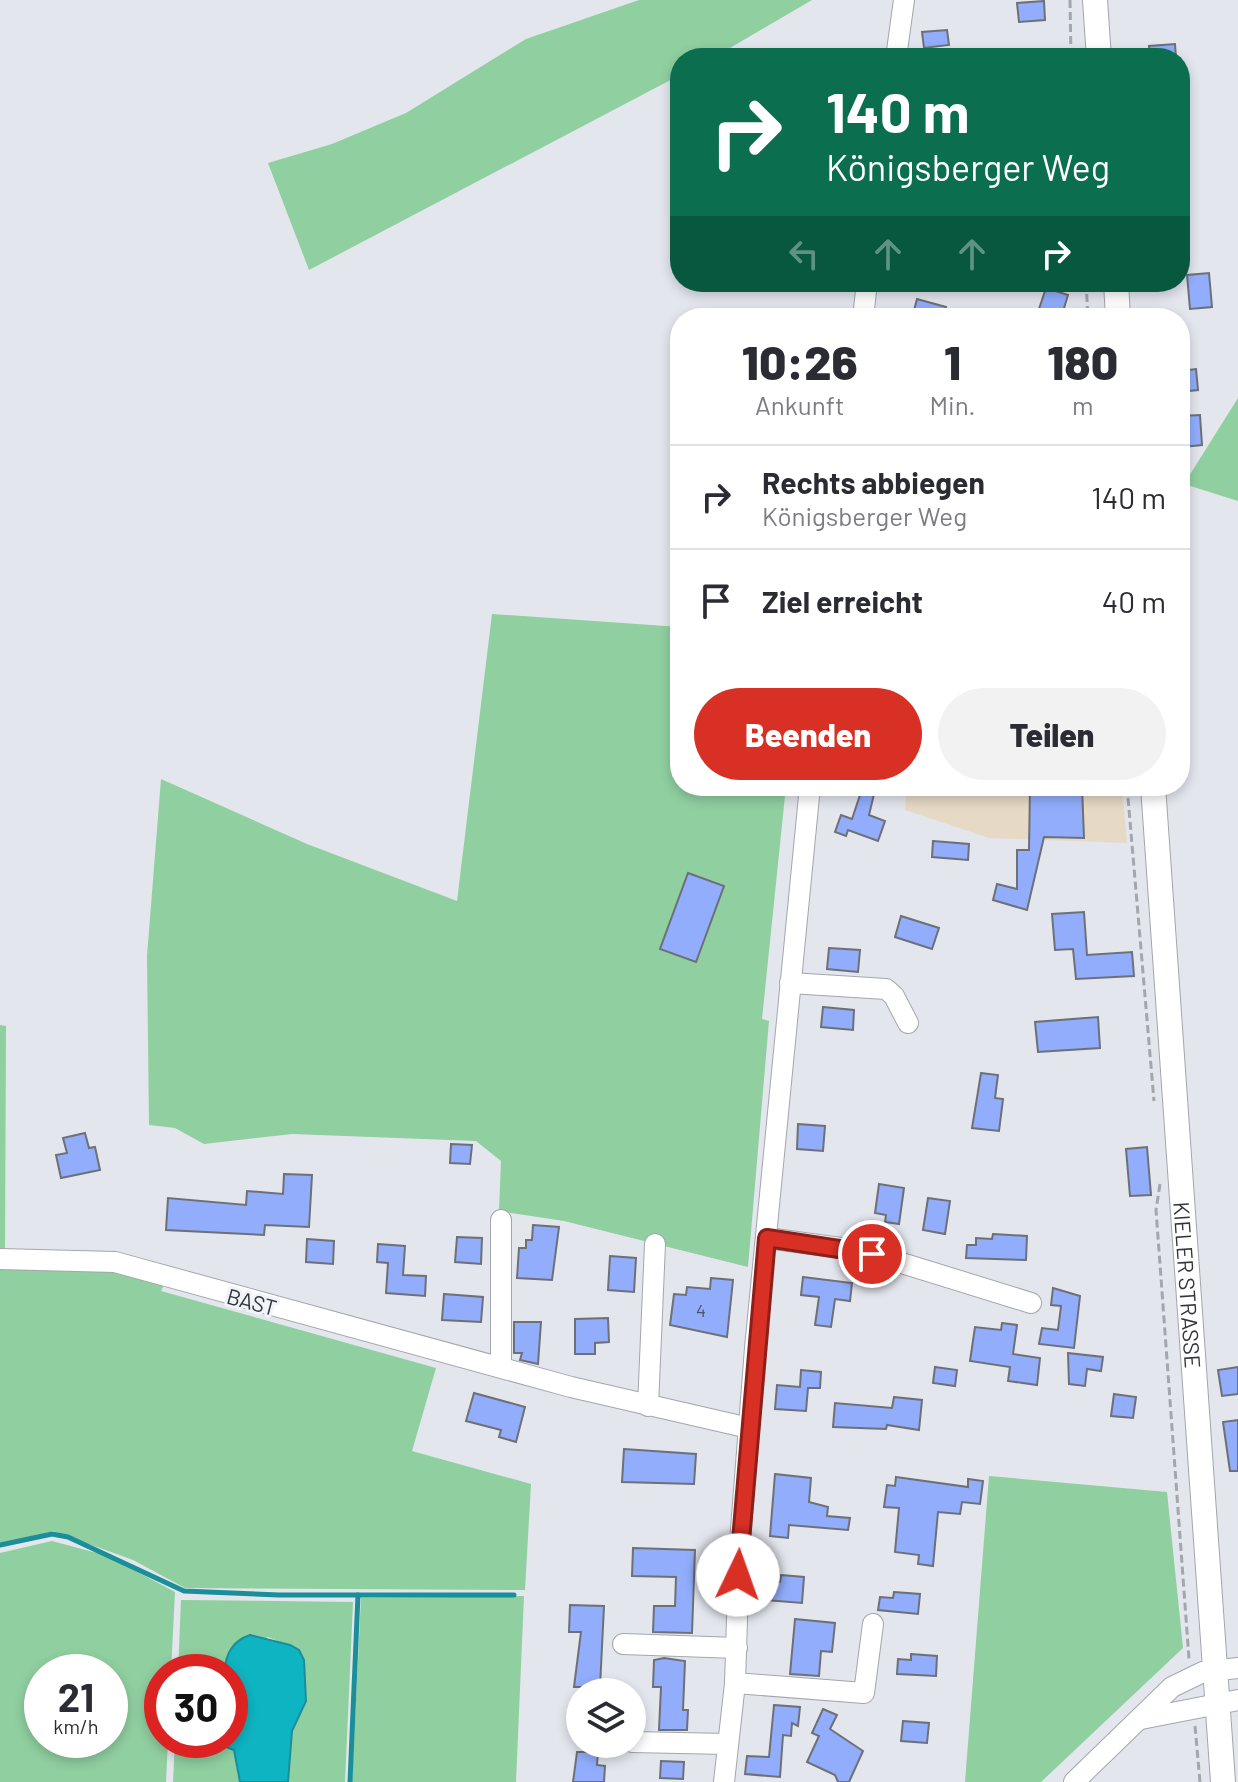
<!DOCTYPE html>
<html lang="de">
<head>
<meta charset="utf-8">
<style>
  :root { --surface:#fff; --page:#f2f2f3; --text:#2b2b33; --muted:#7c7c81; --line:#e1e1e2; --accent:#d93025 }
  body { margin:0; font-family:Barlow,sans-serif; background:var(--page); color:var(--text); height:100vh; display:flex; flex-direction:column; font-size:30px; white-space:nowrap }
  * { box-sizing:border-box; margin:0 }
  p { font-size:26px; color:var(--muted) }
  .icon { flex:none; width:44px; height:44px; fill:none; stroke:currentColor; stroke-width:2; stroke-linecap:round; stroke-linejoin:round }
  .map { position:relative; flex:1; overflow:hidden }
  .drawer { position:absolute; left:670px; top:308px; width:520px; height:488px; display:flex; flex-direction:column; background:var(--surface); border-radius:32px; box-shadow:0 4px 12px #0003 }
  .drawer>* { flex:none }
  .banner { position:absolute; left:670px; top:48px; width:520px; height:244px; border-radius:32px; box-shadow:0 4px 12px #0003; background:#0b6e4f; color:#fff; overflow:hidden }
  .fabs { position:absolute; left:566px; top:1678px; display:grid; gap:16px }
  .fabs a { display:grid; place-items:center; width:80px; height:80px; border-radius:50%; background:var(--surface); box-shadow:0 4px 12px #0003; font-size:40px }
  .speed { position:absolute; left:24px; top:1654px; display:flex; gap:16px; font-size:40px; font-weight:700; text-align:center }
  .speed>* { display:grid; place-content:center; width:104px; height:104px; border-radius:50%; background:var(--surface); box-shadow:0 4px 12px #0003; line-height:1 }
  .speed small { font-size:20px; font-weight:400 }
  .speed .limit { border:12px solid #d22; background:#fff; color:#111 }
  .pin { position:absolute; display:grid; place-items:center; width:68px; height:68px; color:#fff; margin:-34px; border:4px solid #fff; border-radius:50%; box-shadow:0 2px 8px #0007 }
  .me { position:absolute; width:88px; margin:-44px; rotate:3deg; stroke-linejoin:round; filter:drop-shadow(0 0 6px #0008) }
  .turn { display:flex; align-items:center; gap:28px; height:168px; padding:0 24px; font-size:36px }
  .turn .icon { width:104px; height:104px; stroke-width:2.5 }
  .turn b { display:block; font-size:56px; line-height:68px }
  .lanes { display:flex; align-items:center; height:76px; padding:0 24px; background:#0003; justify-content:center; gap:40px; direction:ltr }
  .lanes .off { opacity:.35 }
  .eta { display:flex; justify-content:space-evenly; align-items:center; height:136px; text-align:center }
  .eta b { font-size:48px; font-weight:800; line-height:56px }
  .button { display:flex; gap:16px; margin-top:auto; padding:16px 24px }
  .button a { flex:1; height:92px; border-radius:48px; background:var(--accent); color:#fff; font-size:32px; font-weight:800; line-height:92px; text-align:center }
  .button a+a { background:var(--page); color:var(--text) }
  ul { padding:0; list-style:none }
  li { display:flex; align-items:center; gap:24px; height:104px; padding:0 24px; border-top:2px solid var(--line) }
  li div { flex:1 }
  li b { display:block; font-size:30px }
  li em { font-style:normal }
  .map>svg:first-child { display:block }
</style>
</head>
<body>
<div class="map">
<svg width="1238" height="1782" viewBox="0 0 1238 1782">
  <rect width="100%" height="100%" fill="#e3e6ed"/>
  <polygon fill="#e6dac6" points="907,786 1122,786 1127,843 989,838 905,810"/>
  <g fill="#90cfa0" fill-rule="evenodd">
    <polygon points="639,0 812,0 713,58 680,58 680,75 309,270 268,163 332,144 406,113 526,39"/>
    <polygon points="1238,398 1238,501 1184,484"/>
    <polygon points="492,614 680,627 680,786 786,786 762,1019 769,1021 748,1267 564,1221 499,1211 501,1161 476,1141 292,1134 204,1144 175,1128 149,1125 147,956 161,779 307,844 457,901"/>
    <polygon points="0,1025 6,1026 5,1248 0,1249"/>
    <polygon points="0,1265 115,1272 164,1285 161,1291 436,1368 412,1451 531,1484 525,1590 185,1588 133,1560 53,1531 0,1544"/>
    <polygon points="989,1476 1167,1492 1183,1648 1041,1782 965,1782"/>
    <path d="M52,1541L108,1556L175,1592L171,1672H162V1740H168L166,1782H0V1553ZM42,1672H110V1740H42Z"/>
    <polygon points="524,1596 516,1782 352,1782 361,1598"/>
    <polygon points="181,1600 353,1602 345,1782 288,1782 292,1731 306,1701 299,1650 268,1637 225,1660 224,1672 178,1672"/>
    <path d="M175,1740C187,1740 227,1740 233,1749C238,1758 235,1772 240,1782H173Z"/>
  </g>
  <path fill="#0fb4c2" stroke="#1a8e99" stroke-width="2" d="M250,1635L290,1645L299,1650L304,1660L306,1701L292,1731L288,1782H240L234,1750L208,1740H230V1672H224C226,1654 232,1641 250,1635Z"/>
  <g fill="none" stroke-linecap="round" stroke-linejoin="round">
    <g stroke="#1a8e99" stroke-width="5">
      <polyline points="0,1545 52,1534 68,1537 184,1591 279,1595 514,1595"/>
      <polyline points="350,1782 358,1595"/>
    </g>
  </g>
  <g fill="#91adfc" stroke="#6e7077" stroke-width="2">
    <polygon points="1044,1 1045,20 1019,22 1017,3"/>
    <polygon points="947,30 949,45 924,48 922,32"/>
    <polygon points="1175,44 1176,58 1150,58 1149,46"/>
    <polygon points="1209,273 1212,307 1190,309 1187,275"/>
    <polygon points="1046,288 1068,295 1061,318 1036,318"/>
    <polygon points="917,299 946,307 943,318 912,318"/>
    <polygon points="1196,369 1198,390 1180,392 1180,371"/>
    <polygon points="1200,415 1202,445 1183,447 1180,416"/>
    <polygon points="863,786 876,786 869,815 885,821 878,841 848,830 846,836 835,832 841,815 852,819"/>
    <polygon points="1030,786 1082,786 1084,838 1044,837 1027,910 993,900 997,884 1017,889 1017,850 1029,850"/>
    <polygon points="933,841 969,844 968,860 932,857"/>
    <polygon points="688,873 724,886 696,962 660,949"/>
    <polygon points="1084,912 1087,955 1132,952 1134,976 1076,979 1073,949 1055,950 1052,914"/>
    <polygon points="901,916 939,928 932,949 895,937"/>
    <polygon points="829,948 860,950 858,972 827,969"/>
    <polygon points="823,1007 854,1010 853,1030 821,1027"/>
    <polygon points="1098,1017 1100,1048 1038,1052 1035,1022"/>
    <polygon points="981,1073 998,1075 995,1098 1003,1099 999,1131 972,1128"/>
    <polygon points="798,1124 825,1126 823,1151 797,1149"/>
    <polygon points="85,1133 89,1148 95,1147 100,1170 61,1178 56,1155 67,1153 63,1138"/>
    <polygon points="451,1144 472,1145 470,1164 450,1163"/>
    <polygon points="1147,1147 1151,1195 1130,1196 1126,1149"/>
    <polygon points="284,1174 312,1175 309,1227 265,1225 264,1235 166,1230 168,1198 246,1205 247,1191 283,1194"/>
    <polygon points="879,1184 904,1188 899,1224 885,1222 886,1215 875,1213"/>
    <polygon points="928,1198 950,1201 945,1234 923,1230"/>
    <polygon points="533,1225 559,1227 552,1280 517,1278 519,1248 526,1248 526,1240 532,1240"/>
    <polygon points="993,1234 1027,1236 1026,1260 966,1258 967,1245 976,1245 976,1238 992,1239"/>
    <polygon points="457,1237 482,1238 481,1264 455,1262"/>
    <polygon points="307,1239 334,1241 333,1264 306,1262"/>
    <polygon points="378,1244 405,1246 403,1275 426,1276 425,1296 386,1293 388,1263 377,1262"/>
    <polygon points="610,1256 636,1258 634,1292 608,1290"/>
    <polygon points="803,1277 852,1283 850,1301 835,1299 831,1327 815,1325 819,1297 801,1295"/>
    <polygon points="711,1278 733,1280 727,1337 670,1325 674,1294 686,1295 687,1287 710,1289"/>
    <polygon points="1053,1288 1080,1296 1074,1348 1039,1344 1042,1328 1058,1330 1061,1306 1051,1305"/>
    <polygon points="444,1294 483,1297 481,1322 442,1320"/>
    <polygon points="608,1318 609,1342 595,1343 595,1354 575,1354 575,1319"/>
    <polygon points="514,1322 541,1322 538,1364 520,1360 522,1353 514,1353"/>
    <polygon points="1002,1323 1017,1325 1013,1354 1040,1358 1037,1385 1008,1381 1010,1367 970,1361 975,1327 1001,1330"/>
    <polygon points="1068,1353 1103,1357 1101,1371 1087,1369 1085,1386 1069,1384"/>
    <polygon points="935,1367 957,1370 955,1386 933,1383"/>
    <polygon points="1238,1367 1238,1394 1222,1396 1218,1370"/>
    <polygon points="801,1370 821,1372 820,1388 808,1388 806,1411 775,1409 777,1385 800,1387"/>
    <polygon points="474,1393 525,1407 516,1442 499,1437 501,1430 466,1421"/>
    <polygon points="1114,1394 1136,1397 1133,1418 1111,1416"/>
    <polygon points="894,1397 922,1400 919,1430 887,1425 886,1429 833,1427 835,1403 892,1408"/>
    <polygon points="1238,1420 1238,1471 1230,1471 1223,1422"/>
    <polygon points="624,1449 696,1454 694,1484 622,1482"/>
    <polygon points="775,1474 811,1478 809,1502 828,1507 827,1516 850,1518 848,1530 789,1525 788,1538 770,1536"/>
    <polygon points="896,1477 968,1487 968,1479 983,1481 980,1504 962,1502 960,1514 938,1512 933,1566 918,1564 919,1555 895,1552 899,1508 884,1507 887,1485 895,1486"/>
    <polygon points="633,1548 695,1550 692,1633 653,1632 654,1606 675,1606 676,1577 632,1576"/>
    <polygon points="781,1575 804,1577 802,1603 766,1600 768,1581 780,1582"/>
    <polygon points="894,1592 920,1594 918,1614 878,1610 880,1597 893,1598"/>
    <polygon points="570,1605 604,1606 600,1687 574,1687 581,1632 569,1632"/>
    <polygon points="795,1619 835,1623 832,1652 821,1651 819,1676 790,1674"/>
    <polygon points="911,1654 937,1656 936,1676 897,1674 898,1659 911,1660"/>
    <polygon points="664,1658 685,1661 683,1710 688,1710 687,1730 659,1730 661,1687 653,1687 654,1660"/>
    <polygon points="774,1705 800,1707 798,1726 792,1723 791,1736 783,1735 780,1777 745,1774 747,1756 769,1757"/>
    <polygon points="823,1709 837,1715 830,1729 863,1751 849,1782 838,1782 835,1775 807,1762 819,1736 812,1733"/>
    <polygon points="903,1721 929,1723 927,1743 901,1741"/>
    <polygon points="577,1752 598,1752 597,1765 605,1766 604,1782 573,1782"/>
    <polygon points="661,1761 684,1762 683,1779 660,1778"/>
  </g>
  <g fill="none" stroke-linecap="round" stroke-linejoin="round">
    <defs>
      <g id="minor">
        <polyline points="896,58 904,0"/>
        <polyline points="863,318 867,282"/>
        <polyline points="790,983 886,989 894,996 908,1023"/>
        <polyline points="767,1238 863,1251 1031,1303"/>
        <polyline points="0,1259 115,1262 571,1387 749,1428"/>
        <polyline points="501,1367 501,1220"/>
        <polyline points="648,1406 655,1244"/>
        <polyline points="623,1644 737,1648"/>
        <polyline points="735,1683 864,1693 873,1624"/>
        <polyline points="1141,1719 1238,1700"/>
        <polyline points="632,1742 727,1744"/>
        <polyline points="724,1782 735,1683 739,1555 755,1348 810,786"/>
        <polyline points="1074,1782 1172,1687 1203,1672 1238,1668"/>
      </g>
      <g id="major">
        <polyline points="1095,0 1099,58"/>
        <polyline points="1116,282 1118,318"/>
        <path id="s1" d="M1153,786L1223,1782"/>
      </g>
    </defs>
    <use href="#minor" stroke="#a3a6ad" stroke-width="22"/>
    <use href="#major" stroke="#a3a6ad" stroke-width="26"/>
    <g stroke="#a4a6ac" stroke-width="3" stroke-dasharray="8 4" stroke-linecap="butt">
      <polyline points="1070,0 1071,58"/>
      <polyline points="1086,282 1088,318"/>
      <polyline points="1127,786 1154,1101"/>
      <polyline points="1160,1184 1156,1210 1189,1659"/>
      <polyline points="1195,1726 1200,1782"/>
    </g>
    <use href="#minor" stroke="#fff" stroke-width="20"/>
    <use href="#major" stroke="#fff" stroke-width="24"/>
  </g>
  <g fill="none" stroke-linecap="round" stroke-linejoin="round">
    <defs>
      <polyline id="route" points="738,1575 767,1238 872,1254"/>
    </defs>
    <use href="#route" stroke="#8d1f18" stroke-width="20"/>
    <use href="#route" stroke="#d93025" stroke-width="14"/>
  </g>
  <g text-anchor="middle" dominant-baseline="central" stroke-width="6" stroke-linejoin="round" paint-order="stroke">
    <g font-size="18" fill="#4b5369">
      <text x="701" y="1310">4</text>
    </g>
    <g font-size="22" fill="#343538" stroke="#f0f3fa">
      <text stroke="none"><textPath href="#s1" startOffset="500">KIELER STRASSE</textPath></text>
      <text transform="translate(252 1301) rotate(15)">BAST</text>
    </g>
  </g>
</svg>
<div class="fabs">
<a><svg class="icon" aria-label="layers" viewBox="0 0 24 24"><path d="M12 4l9 5-9 5-9-5zM3 14l9 5 9-5"/></svg></a>
</div>
<div class="speed"><div>21<small>km/h</small></div><div class="limit">30</div></div>
<div class="pin" style="left:872px;top:1254px;background:#d93025"><svg class="icon" aria-label="arrive" viewBox="0 0 24 24"><path d="M6 21V4h12l-3 4 3 4H6"/></svg></div>
<svg class="me" style="left:738px;top:1575px" viewBox="-20 -20 40 40"><circle r="19" fill="#fff"/><path d="M0-13L10 11 0 6-10 11z" fill="#d93025"/></svg>
<div class="banner">
<div class="turn"><svg class="icon" aria-label="right" viewBox="0 0 24 24"><path d="M7 20v-9h11M14 6l5 5-5 5"/></svg><div><b>140 m</b>Königsberger Weg</div></div>
<div class="lanes"><svg class="icon off" aria-label="left" viewBox="0 0 24 24"><path d="M17 20v-9H6M10 6l-5 5 5 5"/></svg><svg class="icon off" aria-label="ahead" viewBox="0 0 24 24"><path d="M12 20V5M6 11l6-6 6 6"/></svg><svg class="icon off" aria-label="ahead" viewBox="0 0 24 24"><path d="M12 20V5M6 11l6-6 6 6"/></svg><svg class="icon" aria-label="right" viewBox="0 0 24 24"><path d="M7 20v-9h11M14 6l5 5-5 5"/></svg></div>
</div>
<section class="drawer">
<div class="eta">
<div><b>10:26</b><p>Ankunft</p></div>
<div><b>1</b><p>Min.</p></div>
<div><b>180</b><p>m</p></div>
</div>
<ul>
<li><svg class="icon" aria-label="right" viewBox="0 0 24 24"><path d="M7 20v-9h11M14 6l5 5-5 5"/></svg><div><b>Rechts abbiegen</b><p>Königsberger Weg</p></div><em>140 m</em></li>
<li><svg class="icon" aria-label="arrive" viewBox="0 0 24 24"><path d="M6 21V4h12l-3 4 3 4H6"/></svg><div><b>Ziel erreicht</b></div><em>40 m</em></li>
</ul>
<div class="button"><a>Beenden</a><a>Teilen</a></div>
</section>
</div>
</body>
</html>
